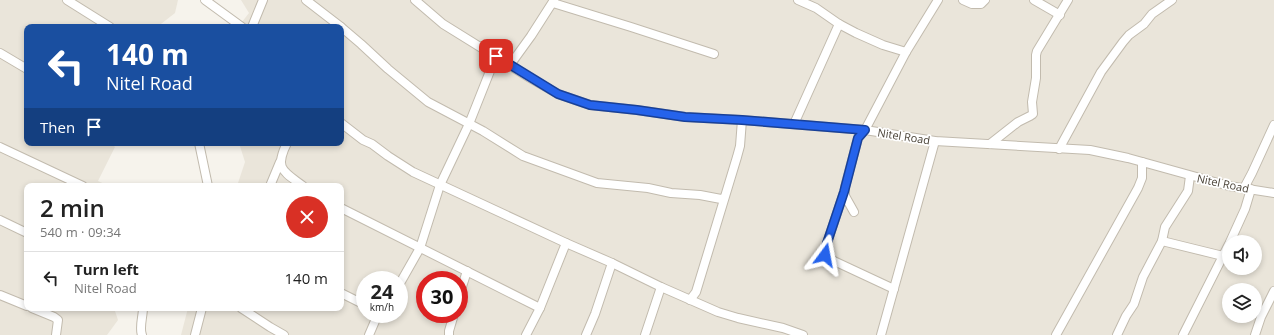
<!DOCTYPE html>
<html lang="en">
<head>
<meta charset="utf-8">
<style>
  :root { --surface:#fff; --page:#f2f2f2; --text:#222; --muted:#767676; --line:#e0e0e0 }
  body { margin:0; font-family:"Open Sans",sans-serif; background:var(--page); color:var(--text); height:100vh; display:flex; flex-direction:column; font-size:15px; white-space:nowrap }
  * { box-sizing:border-box; margin:0 }
  p { font-size:13px; color:var(--muted) }
  .icon { flex:none; width:22px; height:22px; fill:none; stroke:currentColor; stroke-width:2; stroke-linecap:round; stroke-linejoin:round }
  .map { position:relative; flex:1; overflow:hidden }
  .drawer { position:absolute; left:24px; top:183px; width:320px; height:128px; display:flex; flex-direction:column; background:var(--surface); border-radius:8px; box-shadow:0 2px 6px #0003 }
  .drawer>* { flex:none }
  .hud { position:absolute; left:24px; top:24px; width:320px; height:122px; border-radius:8px; box-shadow:0 2px 6px #0003; background:#1a4fa0; color:#fff; overflow:hidden }
  .fabs { position:absolute; left:1222px; top:235px; display:grid; gap:8px }
  .fabs a { display:grid; place-items:center; width:40px; height:40px; border-radius:50%; background:var(--surface); box-shadow:0 2px 6px #0003; font-size:20px }
  .speed { position:absolute; left:356px; top:271px; display:flex; gap:8px; font-size:20px; font-weight:700; text-align:center }
  .speed>* { display:grid; place-content:center; width:52px; height:52px; border-radius:50%; background:var(--surface); box-shadow:0 2px 6px #0003; line-height:1 }
  .speed small { font-size:10px; font-weight:400 }
  .speed .limit { border:6px solid #d22; background:#fff; color:#111 }
  .pin { position:absolute; display:grid; place-items:center; width:34px; height:34px; color:#fff; margin:-17px; border-radius:8px; box-shadow:0 2px 6px #0006 }
  .me { position:absolute; width:44px; margin:-22px; rotate:13deg; stroke-linejoin:round; filter:drop-shadow(0 0 3px #0008) }
  .turn { display:flex; align-items:center; gap:14px; height:84px; padding:0 16px; font-size:18px }
  .turn .icon { width:52px; height:52px; stroke-width:2.5 }
  .turn b { display:block; font-size:28px; line-height:34px }
  .then { display:flex; align-items:center; height:38px; padding:0 16px; background:#0003; gap:8px; font-size:15px }
  .round { display:grid; place-items:center; flex:none; width:42px; height:42px; border-radius:21px; background:var(--page) }
  .overview { display:flex; align-items:center; justify-content:space-between; height:68px; padding:0 16px }
  h1 { font-size:24px; font-weight:600; line-height:30px }
  ul { padding:0; list-style:none }
  li { display:flex; align-items:center; gap:12px; height:52px; padding:0 16px; border-top:1px solid var(--line) }
  li div { flex:1 }
  li b { display:block; font-size:15px }
  li em { font-style:normal }
  .map>svg:first-child { display:block }
</style>
</head>
<body>
<div class="map">
<svg width="1274" height="335" viewBox="0 0 1274 335">
  <rect width="100%" height="100%" fill="#f6f3ec"/>
  <g fill="#eae5da" fill-rule="evenodd">
    <polygon points="0,0 178,0 175,13 157,27 27,27 27,143 111,143 115,147 98,181 109,186 27,186 27,308 114,308 118,320 107,335 0,335"/>
    <path d="M241,0H1274V335H181L188,308H341V186H237L245,162L239,143H341V27H238L249,13ZM1229,242H1255V268H1229ZM365,280H399V314H365ZM425,280H459V314H425ZM1229,290H1255V316H1229Z"/>
  </g>
  <g fill="none" stroke-linecap="round" stroke-linejoin="round">
    <defs>
      <g id="minor">
        <polyline points="67,0 110,27"/>
        <polyline points="205,0 242,27"/>
        <polyline points="306,0 341,27"/>
        <polyline points="415,0 443,24 530,78 558,94 590,105 637,110 685,117 742,120 865,130 935,141 1090,150 1128,158 1229,186 1274,193"/>
        <polyline points="798,0 816,8 839,24 856,33 883,45 906,52"/>
        <polyline points="963,0 972,4 981,4 985,0"/>
        <polyline points="1034,0 1060,15"/>
        <polyline points="553,3 631,27 714,54"/>
        <polyline points="252,27 263,0"/>
        <polyline points="341,27 361,44 388,69 428,102 483,131 523,156 597,183 648,188 671,193 700,195 721,199 724,198"/>
        <polyline points="0,53 27,69"/>
        <polyline points="510,65 531,36 554,0"/>
        <polyline points="341,123 363,140 372,144 388,156 413,172 566,243 612,263 661,287 718,312 738,318 783,328 803,335"/>
        <polyline points="794,124 839,24"/>
        <polyline points="199,143 208,186"/>
        <path d="M287,143C274,169 283,171 303,186"/>
        <polyline points="990,144 1018,122 1030,116 1033,114 1032,102 1036,78 1036,55 1037,51 1068,0"/>
        <polyline points="0,147 83,186"/>
        <polyline points="1059,149 1101,72 1123,42 1129,35 1144,24 1152,14 1172,0"/>
        <polyline points="270,186 280,162"/>
        <polyline points="1244,188 1252,173 1274,125"/>
        <polyline points="844,192 824,252 825,255 834,261 894,289"/>
        <polyline points="341,208 540,308"/>
        <polyline points="854,212 845,196 845,187 858,138 865,130 906,52 938,0"/>
        <polyline points="0,220 27,233"/>
        <polyline points="1162,241 1223,256"/>
        <polyline points="1230,242 1245,209 1251,189"/>
        <polyline points="399,285 420,248 440,185 469,124 496,56"/>
        <polyline points="341,293 365,305"/>
        <polyline points="0,295 27,306"/>
        <polyline points="459,296 467,271"/>
        <polyline points="690,300 696,292 737,157 740,146 742,120"/>
        <polyline points="32,308 54,317 58,320 56,335"/>
        <polyline points="241,308 270,327 284,335"/>
        <path d="M142,335C139,328 143,316 143,308"/>
        <polyline points="195,335 202,308"/>
        <polyline points="369,335 378,314"/>
        <polyline points="449,335 449,331 454,314"/>
        <polyline points="526,335 540,308 566,243"/>
        <polyline points="586,335 595,314 612,263"/>
        <polyline points="645,335 661,287"/>
        <polyline points="881,335 935,141"/>
        <polyline points="1056,335 1138,188 1142,178 1142,162"/>
        <polyline points="1117,335 1126,316 1134,304 1143,277 1162,241 1165,227 1188,191 1190,176"/>
        <polyline points="1183,335 1229,244"/>
        <polyline points="1255,335 1261,317 1274,291"/>
      </g>
    </defs>
    <use href="#minor" stroke="#c2bbae" stroke-width="10"/>
    <use href="#minor" stroke="#fff" stroke-width="8"/>
  </g>
  <g fill="none" stroke-linecap="round" stroke-linejoin="round">
    <defs>
      <polyline id="route" points="496,56 558,94 590,105 637,110 685,117 742,120 865,130 858,138 844,192 824,252 825,255"/>
    </defs>
    <use href="#route" stroke="#184099" stroke-width="10"/>
    <use href="#route" stroke="#2563eb" stroke-width="7"/>
  </g>
  <g text-anchor="middle" dominant-baseline="central" stroke-width="3.5" stroke-linejoin="round" paint-order="stroke">
    <g font-size="11" fill="#4b4439" stroke="#fff">
      <text transform="translate(904 136) rotate(9)">Nitel Road</text>
      <text transform="translate(1223 183) rotate(12)">Nitel Road</text>
    </g>
  </g>
</svg>
<div class="fabs">
<a><svg class="icon" aria-label="sound" viewBox="0 0 24 24"><path d="M4 9h4l5-4v14l-5-4H4zM17 9q2 3 0 6"/></svg></a>
<a><svg class="icon" aria-label="layers" viewBox="0 0 24 24"><path d="M12 4l9 5-9 5-9-5zM3 14l9 5 9-5"/></svg></a>
</div>
<div class="speed"><div>24<small>km/h</small></div><div class="limit">30</div></div>
<div class="pin" style="left:496px;top:56px;background:#d93025"><svg class="icon" aria-label="arrive" viewBox="0 0 24 24"><path d="M6 21V4h12l-3 4 3 4H6"/></svg></div>
<svg class="me" style="left:825px;top:255px" viewBox="-20 -20 40 40"><path d="M0-17L14 15 0 8-14 15z" fill="#2563eb" stroke="#fff" stroke-width="4"/></svg>
<div class="hud">
<div class="turn"><svg class="icon" aria-label="left" viewBox="0 0 24 24"><path d="M17 20v-9H6M10 6l-5 5 5 5"/></svg><div><b>140 m</b>Nitel Road</div></div>
<div class="then">Then<svg class="icon" aria-label="arrive" viewBox="0 0 24 24"><path d="M6 21V4h12l-3 4 3 4H6"/></svg></div>
</div>
<section class="drawer">
<div class="overview"><div><h1>2 min</h1><p>540 m · 09:34</p></div><a class="round" style="background:#d93025;color:#fff"><svg class="icon" aria-label="close" viewBox="0 0 24 24"><path d="M6 6l12 12M18 6L6 18"/></svg></a></div>
<ul>
<li><svg class="icon" aria-label="left" viewBox="0 0 24 24"><path d="M17 20v-9H6M10 6l-5 5 5 5"/></svg><div><b>Turn left</b><p>Nitel Road</p></div><em>140 m</em></li>
</ul>
</section>
</div>
</body>
</html>
